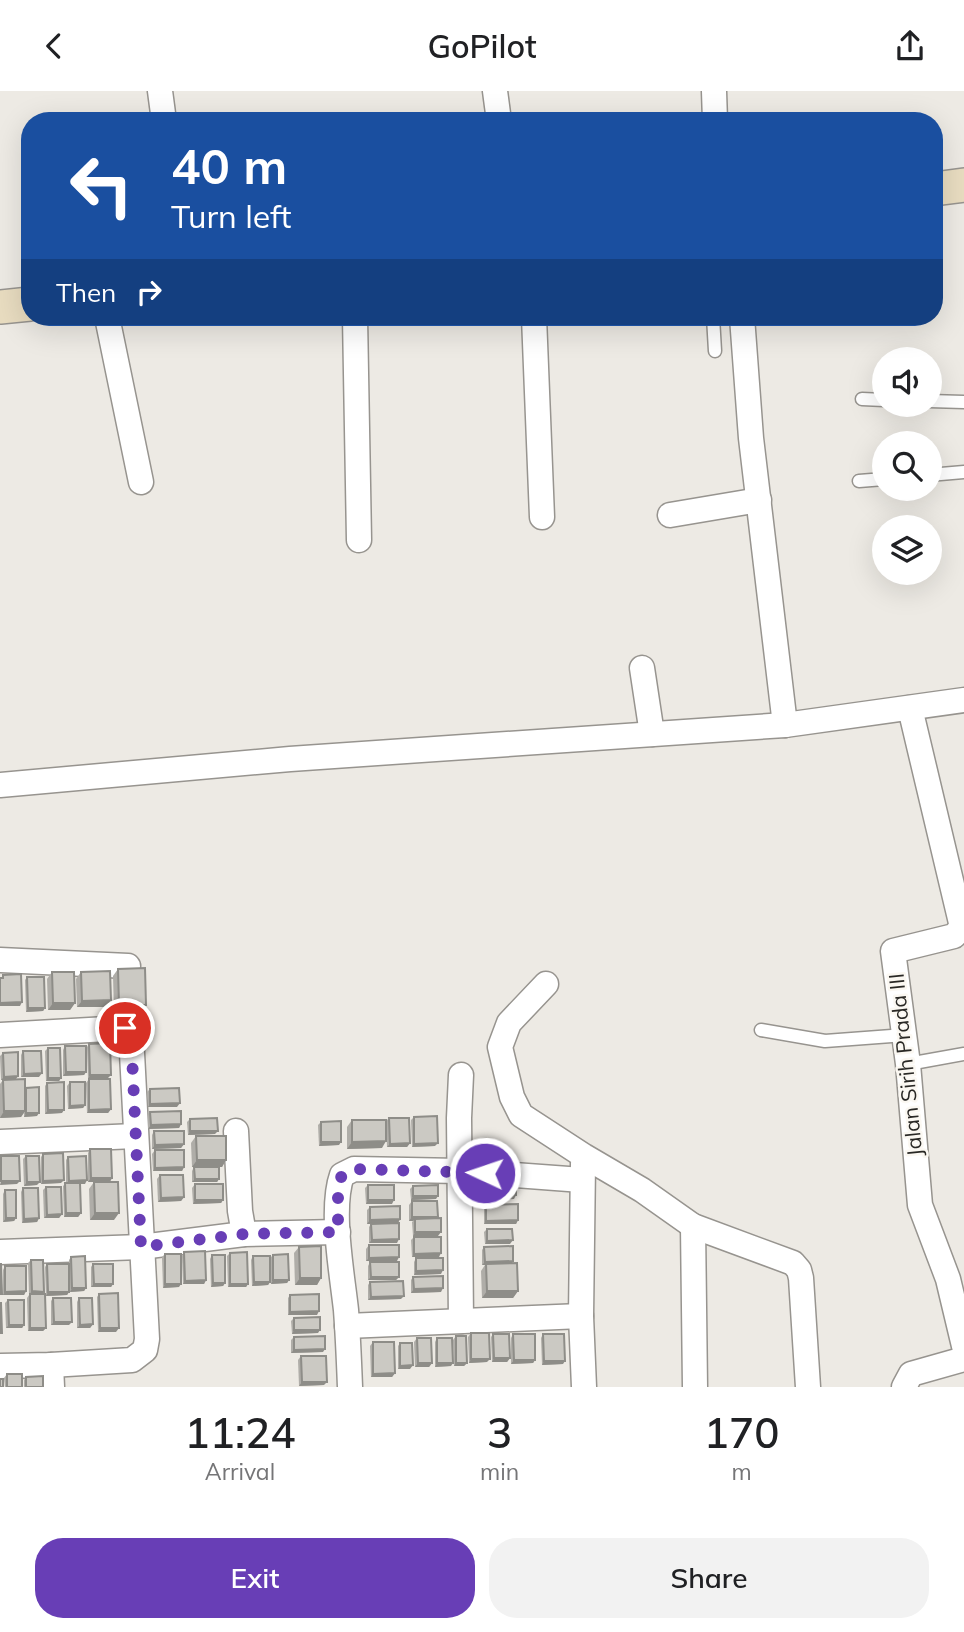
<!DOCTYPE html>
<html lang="en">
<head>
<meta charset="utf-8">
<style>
  :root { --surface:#fff; --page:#f2f2f2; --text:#202124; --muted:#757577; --accent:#683eb6 }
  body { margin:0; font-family:Mulish,sans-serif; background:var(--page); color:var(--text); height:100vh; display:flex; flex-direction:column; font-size:26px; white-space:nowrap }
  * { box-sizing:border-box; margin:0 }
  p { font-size:23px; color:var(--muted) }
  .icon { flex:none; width:38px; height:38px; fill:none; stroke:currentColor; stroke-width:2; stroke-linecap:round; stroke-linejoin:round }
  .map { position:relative; height:1296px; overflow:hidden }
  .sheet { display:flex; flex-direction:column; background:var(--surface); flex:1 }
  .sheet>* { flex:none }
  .top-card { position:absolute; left:21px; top:21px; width:922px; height:214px; border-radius:28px; box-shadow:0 7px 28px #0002; background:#1a4fa0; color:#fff; overflow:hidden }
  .tools { position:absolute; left:872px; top:256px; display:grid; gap:14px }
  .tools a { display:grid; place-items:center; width:70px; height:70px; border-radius:50%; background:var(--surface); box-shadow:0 7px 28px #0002; font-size:35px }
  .pin { position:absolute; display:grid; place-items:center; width:60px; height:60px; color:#fff; margin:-30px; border:4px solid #fff; border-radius:50%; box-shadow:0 2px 7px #0007 }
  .me { position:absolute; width:77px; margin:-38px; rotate:273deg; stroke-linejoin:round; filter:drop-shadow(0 0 5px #0008) }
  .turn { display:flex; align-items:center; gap:24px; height:147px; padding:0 35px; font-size:32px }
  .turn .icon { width:91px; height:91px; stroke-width:2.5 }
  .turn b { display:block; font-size:49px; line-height:60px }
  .then { display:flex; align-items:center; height:66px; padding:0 35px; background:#0003; gap:14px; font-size:26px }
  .eta { display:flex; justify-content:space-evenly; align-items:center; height:119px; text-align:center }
  .eta b { font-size:42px; font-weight:600; line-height:49px }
  .action { display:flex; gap:14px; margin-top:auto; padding:14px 35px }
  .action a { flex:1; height:80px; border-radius:28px; background:var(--accent); color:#fff; font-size:28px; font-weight:600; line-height:80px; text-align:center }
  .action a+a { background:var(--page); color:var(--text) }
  header { display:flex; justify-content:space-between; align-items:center; height:91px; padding:0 35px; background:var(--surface); font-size:32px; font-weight:600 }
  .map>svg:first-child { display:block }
</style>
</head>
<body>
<header><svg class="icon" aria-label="back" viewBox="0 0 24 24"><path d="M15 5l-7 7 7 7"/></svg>GoPilot<svg class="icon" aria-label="share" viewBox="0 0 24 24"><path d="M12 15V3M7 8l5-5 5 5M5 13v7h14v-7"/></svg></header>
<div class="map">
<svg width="964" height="1296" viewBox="0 0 964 1296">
  <rect width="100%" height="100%" fill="#edeae4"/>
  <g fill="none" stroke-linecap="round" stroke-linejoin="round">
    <defs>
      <g id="lane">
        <polyline points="713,226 715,260"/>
        <polyline points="862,308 884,309"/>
        <polyline points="929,310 964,311"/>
        <polyline points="929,384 964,381"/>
        <polyline points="859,390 884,388"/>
        <polyline points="761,939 825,950 905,944"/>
        <polyline points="908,973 964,963"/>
      </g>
      <g id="street">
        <polyline points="160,0 164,30"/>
        <polyline points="495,0 499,30"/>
        <polyline points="714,0 715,30"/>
        <polyline points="107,226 141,391"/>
        <polyline points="355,226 359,449"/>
        <polyline points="534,226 542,426"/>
        <polyline points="742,226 751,347 785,634"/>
        <polyline points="670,424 759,409"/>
        <polyline points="642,577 652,643"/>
        <polyline points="910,617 962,836 954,845 893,860 908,973 920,1114 948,1188 964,1255"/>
        <polyline points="0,694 290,668 785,634 964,609"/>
        <polyline points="0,869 128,875"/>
        <polyline points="546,893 509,932 500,956 512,1006 521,1024 584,1065 642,1099 693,1135 793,1172 799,1179 801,1187 808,1296"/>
        <polyline points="0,944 125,937 131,943 147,1248 145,1259 132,1269 51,1274 0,1275"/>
        <polyline points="461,984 459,1027 461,1230"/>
        <polyline points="236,1040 240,1120 244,1143"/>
        <polyline points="0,1051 135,1045"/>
        <polyline points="583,1073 581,1225 584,1296"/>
        <polyline points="693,1135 695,1296"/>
        <polyline points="0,1161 141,1156 244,1143 338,1141"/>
        <polyline points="347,1235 581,1225"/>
        <polyline points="51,1274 52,1296"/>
        <path d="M350,1296C349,1270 348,1245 346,1219C342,1182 330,1118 342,1084L354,1078L460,1080L582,1089"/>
        <polyline points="904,1296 911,1283 964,1268"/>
      </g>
      <g id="secondary">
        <polyline points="934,98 964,94"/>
        <polyline points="0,216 30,213"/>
      </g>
    </defs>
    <use href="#lane" stroke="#97948f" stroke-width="15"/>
    <use href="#street" stroke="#97948f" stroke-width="27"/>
    <use href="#secondary" stroke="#97948f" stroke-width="36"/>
    <use href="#lane" stroke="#fff" stroke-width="12"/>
    <use href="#street" stroke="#fff" stroke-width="24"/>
    <use href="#secondary" stroke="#e8dcc0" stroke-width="33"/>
  </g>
  <g fill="#afada8">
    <polygon points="118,878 141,921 114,921 113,885"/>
    <polygon points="52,881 75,912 70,919 48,919 47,888"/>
    <polygon points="81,881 106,916 77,916 76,888"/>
    <polygon points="27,886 45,917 43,920 26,921 25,889"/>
    <polygon points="89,953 108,987 88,988 87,956"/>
    <polygon points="65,955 86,981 84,984 63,985 63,959"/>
    <polygon points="48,957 61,987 59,990 46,990 45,960"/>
    <polygon points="23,960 39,986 21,986 21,964"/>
    <polygon points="3,962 18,985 16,988 25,998 37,1025 24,1026 24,1022 21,1026 0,1027 0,993 3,989 1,989 0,965"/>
    <polygon points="89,988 111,1018 108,1022 87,1022 86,992"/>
    <polygon points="70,991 85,1014 83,1017 68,1018 67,995"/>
    <polygon points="47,992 62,1022 45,1023 45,995"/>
    <polygon points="150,998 177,1016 148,1016 147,1001"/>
    <polygon points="150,1021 181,1033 179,1037 148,1038 148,1024"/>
    <polygon points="414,1026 435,1055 412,1056 411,1029"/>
    <polygon points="389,1027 410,1052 407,1056 387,1056 386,1030"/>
    <polygon points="190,1028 215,1043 188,1044 187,1031"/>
    <polygon points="352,1029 382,1057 347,1058 347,1036"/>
    <polygon points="321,1031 339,1054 319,1055 318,1034"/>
    <polygon points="154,1040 184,1053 181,1057 152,1058 152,1044"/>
    <polygon points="196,1045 226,1069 222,1076 192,1076 191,1052"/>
    <polygon points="90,1058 112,1087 88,1091 88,1062"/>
    <polygon points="155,1059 184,1076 182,1080 153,1080 152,1063"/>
    <polygon points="43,1063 61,1092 41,1093 41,1066"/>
    <polygon points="26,1065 37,1094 24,1095 23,1068"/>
    <polygon points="68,1066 85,1093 80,1093 81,1122 78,1126 64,1126 63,1095 66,1092 66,1069"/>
    <polygon points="194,1076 219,1088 217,1091 192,1091 192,1080"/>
    <polygon points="160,1084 184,1106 181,1110 158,1111 157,1088"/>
    <polygon points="481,1090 514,1108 479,1109 479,1093"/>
    <polygon points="94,1091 114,1129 90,1129 89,1098"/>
    <polygon points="195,1093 223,1109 221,1112 193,1113 192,1097"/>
    <polygon points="368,1094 392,1113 366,1113 365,1097"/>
    <polygon points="413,1095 436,1108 411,1109 410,1098"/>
    <polygon points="46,1096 62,1123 59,1127 44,1127 43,1099"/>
    <polygon points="23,1097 39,1127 37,1131 22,1132 21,1101"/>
    <polygon points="5,1099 16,1127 14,1130 3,1131 3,1103"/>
    <polygon points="412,1110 437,1127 438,1145 413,1145 412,1131 413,1130 409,1130 409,1114"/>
    <polygon points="486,1114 518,1129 516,1133 484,1133 484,1117"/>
    <polygon points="370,1116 400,1128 398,1132 397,1152 369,1152 369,1136 371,1133 367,1133 367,1119"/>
    <polygon points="487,1138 510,1153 485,1153 484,1141"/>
    <polygon points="414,1146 439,1166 412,1166 411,1149"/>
    <polygon points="369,1154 397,1170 366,1170 366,1158"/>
    <polygon points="299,1156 321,1187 317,1194 295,1194 294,1162"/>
    <polygon points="484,1156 513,1170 512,1172 518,1200 513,1207 482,1207 481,1180 485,1174 482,1174 482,1159"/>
    <polygon points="184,1161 206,1189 204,1193 183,1193 182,1165"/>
    <polygon points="230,1162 248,1193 246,1196 228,1196 227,1165"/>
    <polygon points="165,1163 179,1196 163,1197 162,1166"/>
    <polygon points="212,1164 225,1192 223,1195 211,1196 210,1168"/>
    <polygon points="273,1164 289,1189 287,1192 271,1193 270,1167"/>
    <polygon points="253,1165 270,1191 268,1194 252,1195 251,1169"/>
    <polygon points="71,1166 86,1197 84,1200 70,1201 69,1169"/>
    <polygon points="416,1167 441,1183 414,1184 414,1171"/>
    <polygon points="31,1169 42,1203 46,1237 43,1240 28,1240 27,1207 29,1204 28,1172"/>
    <polygon points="370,1171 399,1186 396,1189 368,1189 368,1175"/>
    <polygon points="47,1173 69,1201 67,1204 46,1205 45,1176"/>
    <polygon points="93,1173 113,1193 111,1196 91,1196 91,1176"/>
    <polygon points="5,1175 26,1200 24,1204 3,1204 3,1179"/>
    <polygon points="413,1186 441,1201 411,1202 411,1189"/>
    <polygon points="370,1191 401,1208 368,1209 368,1194"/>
    <polygon points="99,1203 116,1241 98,1241 97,1206"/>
    <polygon points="290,1204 317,1224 288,1224 288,1207"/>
    <polygon points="53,1207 69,1234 51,1234 51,1210"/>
    <polygon points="79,1207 93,1233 90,1237 77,1237 77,1211"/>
    <polygon points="8,1209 24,1234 22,1237 6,1237 5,1212"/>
    <polygon points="294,1227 318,1242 292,1243 291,1230"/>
    <polygon points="471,1242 487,1271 469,1272 468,1246"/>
    <polygon points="493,1243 510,1267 507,1271 492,1271 491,1246"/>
    <polygon points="513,1243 535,1269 533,1272 511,1273 511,1247"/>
    <polygon points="543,1243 563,1273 542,1274 541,1247"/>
    <polygon points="456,1245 467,1272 464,1275 454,1275 453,1249"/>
    <polygon points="294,1246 323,1261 291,1262 291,1249"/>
    <polygon points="417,1247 432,1272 429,1276 415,1276 414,1251"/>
    <polygon points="437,1247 451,1275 435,1276 435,1251"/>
    <polygon points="373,1251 395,1282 392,1286 371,1286 370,1255"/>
    <polygon points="400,1252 410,1278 398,1278 398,1255"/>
    <polygon points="301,1265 324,1294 299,1295 298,1269"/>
    <polygon points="7,1283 22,1296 5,1296 4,1287"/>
    <polygon points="26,1286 43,1296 24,1296 24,1289"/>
  </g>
  <g fill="#8e8d88">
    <polygon points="111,909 106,916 77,916 82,910"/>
    <polygon points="22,911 20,915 0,915 0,912"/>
    <polygon points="53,912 75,912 70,919 48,919"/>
    <polygon points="119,914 146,914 141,921 114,921"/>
    <polygon points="28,917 45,917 43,920 26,921"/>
    <polygon points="66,981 86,981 84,984 63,985"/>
    <polygon points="42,982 39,986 21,986 24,983"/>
    <polygon points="90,984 111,984 108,987 88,988"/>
    <polygon points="18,985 15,989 1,989 4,986"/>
    <polygon points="48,987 61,987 59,990 46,990"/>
    <polygon points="180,1012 177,1016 148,1016 150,1013"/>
    <polygon points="85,1014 83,1017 68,1018 70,1015"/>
    <polygon points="111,1018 108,1022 87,1022 89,1019"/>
    <polygon points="48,1019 64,1019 62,1022 45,1023"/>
    <polygon points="4,1020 25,1020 21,1026 0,1027"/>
    <polygon points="26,1022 39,1022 37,1025 24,1026"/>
    <polygon points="181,1033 179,1037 148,1038 151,1034"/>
    <polygon points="190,1040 218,1040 215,1043 188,1044"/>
    <polygon points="386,1050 382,1057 347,1058 352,1051"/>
    <polygon points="321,1051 341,1051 339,1054 319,1055"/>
    <polygon points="410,1052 407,1056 387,1056 390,1053"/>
    <polygon points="438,1052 435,1055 412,1056 414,1053"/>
    <polygon points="184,1053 181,1057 152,1058 155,1054"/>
    <polygon points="197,1069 226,1069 222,1076 192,1076"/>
    <polygon points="184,1076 182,1080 153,1080 155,1077"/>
    <polygon points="91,1087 112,1087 110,1091 88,1091"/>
    <polygon points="195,1088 219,1088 217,1091 192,1091"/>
    <polygon points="64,1089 61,1092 41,1093 43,1090"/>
    <polygon points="87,1089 85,1093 66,1093 69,1090"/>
    <polygon points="1,1090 20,1090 17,1093 0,1094"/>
    <polygon points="27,1091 40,1091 37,1094 24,1095"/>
    <polygon points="516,1104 514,1108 479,1109 482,1105"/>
    <polygon points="413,1105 438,1105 436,1108 411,1109"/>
    <polygon points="184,1106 181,1110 158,1111 161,1107"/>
    <polygon points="195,1109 223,1109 221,1112 193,1113"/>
    <polygon points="368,1109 394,1109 392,1113 366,1113"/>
    <polygon points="66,1122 81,1122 78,1126 64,1126"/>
    <polygon points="95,1122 119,1122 114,1129 90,1129"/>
    <polygon points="62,1123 59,1127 44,1127 47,1124"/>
    <polygon points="412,1126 438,1126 435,1129 415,1128 413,1130 409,1130"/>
    <polygon points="6,1127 16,1127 14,1130 3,1131"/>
    <polygon points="39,1127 37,1131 22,1132 24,1128"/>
    <polygon points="400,1128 398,1132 367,1133 370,1129"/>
    <polygon points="518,1129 516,1133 484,1133 486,1130"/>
    <polygon points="415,1141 441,1141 438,1145 413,1145"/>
    <polygon points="399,1148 397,1152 369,1152 372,1149"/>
    <polygon points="513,1149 510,1153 485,1153 487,1150"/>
    <polygon points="441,1162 439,1166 412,1166 414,1163"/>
    <polygon points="399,1166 397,1170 366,1170 369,1167"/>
    <polygon points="513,1170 511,1174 482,1174 485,1171"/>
    <polygon points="443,1179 441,1183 414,1184 416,1180"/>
    <polygon points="371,1186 399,1186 396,1189 368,1189"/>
    <polygon points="300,1187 321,1187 317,1194 295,1194"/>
    <polygon points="206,1189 204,1193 183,1193 185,1190"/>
    <polygon points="273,1189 289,1189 287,1192 271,1193"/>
    <polygon points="254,1191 270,1191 268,1194 252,1195"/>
    <polygon points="213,1192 225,1192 223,1195 211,1196"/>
    <polygon points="94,1193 113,1193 111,1196 91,1196"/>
    <polygon points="165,1193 181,1193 179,1196 163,1197"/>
    <polygon points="230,1193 248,1193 246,1196 228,1196"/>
    <polygon points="72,1197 86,1197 84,1200 70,1201"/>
    <polygon points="443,1197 441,1201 411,1202 414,1198"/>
    <polygon points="26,1200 24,1204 3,1204 5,1201"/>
    <polygon points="32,1200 44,1201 42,1204 29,1204"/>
    <polygon points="487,1200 518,1200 513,1207 482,1207"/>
    <polygon points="48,1201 69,1201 67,1204 46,1205"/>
    <polygon points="404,1205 401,1208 368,1209 371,1206"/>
    <polygon points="319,1220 317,1224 288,1224 290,1221"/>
    <polygon points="54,1231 72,1231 69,1234 51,1234"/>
    <polygon points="93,1233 90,1237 77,1237 80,1234"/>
    <polygon points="9,1234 24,1234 22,1237 6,1237"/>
    <polygon points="30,1237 46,1237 43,1240 28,1240"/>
    <polygon points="100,1237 119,1237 116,1241 98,1241"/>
    <polygon points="294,1239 320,1239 318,1242 292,1243"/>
    <polygon points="325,1258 323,1261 291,1262 294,1259"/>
    <polygon points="494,1267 510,1267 507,1271 492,1271"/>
    <polygon points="471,1268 490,1268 487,1271 469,1272"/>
    <polygon points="514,1269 535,1269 533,1272 511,1273"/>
    <polygon points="544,1270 565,1270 563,1273 542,1274"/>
    <polygon points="418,1272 432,1272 429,1276 415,1276"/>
    <polygon points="437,1272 453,1272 451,1275 435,1276"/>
    <polygon points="456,1272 467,1272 464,1275 454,1275"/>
    <polygon points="413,1274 410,1278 398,1278 400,1275"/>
    <polygon points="395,1282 392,1286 371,1286 373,1283"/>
    <polygon points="302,1291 327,1291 324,1294 299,1295"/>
  </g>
  <g fill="#cbc9c3" stroke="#8e8d88" stroke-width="2">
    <polygon points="145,877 146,914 119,914 118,878"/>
    <polygon points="110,880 111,909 82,910 81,881"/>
    <polygon points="52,881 74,881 75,912 53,912"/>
    <polygon points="21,883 22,911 0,912 0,887 3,887 3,884"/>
    <polygon points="27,886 44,886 45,917 28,917"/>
    <polygon points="110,952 111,984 90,984 89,953"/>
    <polygon points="65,955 86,955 86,981 66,981"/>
    <polygon points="48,957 60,957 61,987 48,987"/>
    <polygon points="23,960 41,960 42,982 24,983"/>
    <polygon points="18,961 18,985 4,986 3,962"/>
    <polygon points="25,988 25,1020 4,1020 3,989"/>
    <polygon points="89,988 110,988 111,1018 89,1019"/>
    <polygon points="64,991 64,1019 48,1019 47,992"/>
    <polygon points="70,991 85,991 85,1014 70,1015"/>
    <polygon points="39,996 39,1022 26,1022 26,997"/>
    <polygon points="179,997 180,1012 150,1013 150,998"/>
    <polygon points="181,1020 181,1033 151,1034 150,1021"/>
    <polygon points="437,1025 438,1052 414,1053 414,1026"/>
    <polygon points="217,1027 218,1040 190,1040 190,1028"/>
    <polygon points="389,1027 409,1027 410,1052 390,1053"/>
    <polygon points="352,1029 386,1029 386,1050 352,1051"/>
    <polygon points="341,1030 341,1051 321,1051 321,1031"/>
    <polygon points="154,1040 184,1040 184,1053 155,1054"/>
    <polygon points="196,1045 226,1045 226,1069 197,1069"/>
    <polygon points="90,1058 111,1058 112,1087 91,1087"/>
    <polygon points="155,1059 184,1059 184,1076 155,1077"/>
    <polygon points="63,1062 64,1089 43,1090 43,1063"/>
    <polygon points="1,1065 19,1065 20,1090 1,1090"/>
    <polygon points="26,1065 39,1065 40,1091 27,1091"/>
    <polygon points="86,1065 87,1089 69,1090 68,1066"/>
    <polygon points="194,1076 219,1076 219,1088 195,1088"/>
    <polygon points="160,1084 183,1084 184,1106 161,1107"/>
    <polygon points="516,1089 516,1104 482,1105 481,1090"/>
    <polygon points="94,1091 118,1091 119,1122 95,1122"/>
    <polygon points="65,1092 80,1092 81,1122 66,1122"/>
    <rect x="195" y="1093" width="28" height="16"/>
    <rect x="368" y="1094" width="26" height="15"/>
    <polygon points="438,1094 438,1105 413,1105 413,1095"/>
    <polygon points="46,1096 61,1096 62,1123 47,1124"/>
    <polygon points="23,1097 38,1097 39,1127 24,1128"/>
    <polygon points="5,1099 16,1099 16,1127 6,1127"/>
    <polygon points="412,1110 437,1110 438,1126 412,1126"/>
    <polygon points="518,1113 518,1129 486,1130 486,1114"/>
    <polygon points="400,1115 400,1128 370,1129 370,1116"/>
    <polygon points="441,1127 441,1141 415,1141 415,1128"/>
    <polygon points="399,1132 399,1148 372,1149 371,1133"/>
    <polygon points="487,1138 512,1138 513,1149 487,1150"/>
    <polygon points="414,1146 441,1146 441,1162 414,1163"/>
    <polygon points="369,1154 399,1154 399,1166 369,1167"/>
    <polygon points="321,1155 321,1187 300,1187 299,1156"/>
    <polygon points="513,1155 513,1170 485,1171 484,1156"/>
    <polygon points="205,1160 206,1189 185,1190 184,1161"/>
    <polygon points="247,1161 248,1193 230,1193 230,1162"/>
    <rect x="165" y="1163" width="16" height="30"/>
    <polygon points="288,1163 289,1189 273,1189 273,1164"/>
    <polygon points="212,1164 225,1164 225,1192 213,1192"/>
    <polygon points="85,1165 86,1197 72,1197 71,1166"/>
    <polygon points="253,1165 270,1165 270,1191 254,1191"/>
    <polygon points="416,1167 443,1167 443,1179 416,1180"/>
    <polygon points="31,1169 43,1169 44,1201 32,1200"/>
    <polygon points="370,1171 399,1171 399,1186 371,1186"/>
    <polygon points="517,1172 518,1200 487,1200 486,1173"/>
    <polygon points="0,1173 1,1173 2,1203 0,1203"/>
    <polygon points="47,1173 69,1173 69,1201 48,1201"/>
    <polygon points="93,1173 113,1173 113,1193 94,1193"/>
    <polygon points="5,1175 26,1175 26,1200 5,1201"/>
    <polygon points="443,1185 443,1197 414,1198 413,1186"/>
    <polygon points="403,1190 404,1205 371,1206 370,1191"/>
    <polygon points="118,1202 119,1237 100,1237 99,1203"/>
    <polygon points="30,1203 45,1203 46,1237 30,1237"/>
    <polygon points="319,1203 319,1220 290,1221 290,1204"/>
    <polygon points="53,1207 71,1207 72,1231 54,1231"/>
    <polygon points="79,1207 92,1207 93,1233 80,1234"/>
    <polygon points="8,1209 24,1209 24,1234 9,1234"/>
    <polygon points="0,1212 1,1212 2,1242 0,1242"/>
    <polygon points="320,1226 320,1239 294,1239 294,1227"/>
    <polygon points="471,1242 489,1242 490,1268 471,1268"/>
    <polygon points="493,1243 509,1243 510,1267 494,1267"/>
    <polygon points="513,1243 535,1243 535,1269 514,1269"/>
    <polygon points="543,1243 564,1243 565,1270 544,1270"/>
    <polygon points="325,1245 325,1258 294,1259 294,1246"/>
    <polygon points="456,1245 466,1245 467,1272 456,1272"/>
    <polygon points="417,1247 431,1247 432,1272 418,1272"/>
    <polygon points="437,1247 452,1247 453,1272 437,1272"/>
    <polygon points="373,1251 394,1251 395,1282 373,1283"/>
    <polygon points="400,1252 412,1252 413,1274 400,1275"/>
    <polygon points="301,1265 326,1265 327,1291 302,1291"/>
    <rect x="7" y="1283" width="15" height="13"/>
    <polygon points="43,1285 43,1296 26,1296 26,1286"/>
    <rect x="0" y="1288" width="3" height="8"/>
  </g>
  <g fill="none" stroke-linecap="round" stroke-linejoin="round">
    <polyline stroke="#683eb6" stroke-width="12" stroke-dasharray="0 21.6" points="125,937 131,943 141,1156 244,1143 338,1141 338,1094 342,1084 354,1078 485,1082"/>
  </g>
  <g text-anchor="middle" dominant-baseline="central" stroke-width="5" stroke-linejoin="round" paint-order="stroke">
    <g font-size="21" fill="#292825" stroke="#fbf8f2">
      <text transform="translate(905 974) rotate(-96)">Jalan Sirih Prada III</text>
    </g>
  </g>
</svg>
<div class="tools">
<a><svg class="icon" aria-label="sound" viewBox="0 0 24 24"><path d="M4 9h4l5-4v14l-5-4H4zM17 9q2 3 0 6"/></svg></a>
<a><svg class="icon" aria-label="search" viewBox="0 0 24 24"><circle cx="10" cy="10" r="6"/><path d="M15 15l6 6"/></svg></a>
<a><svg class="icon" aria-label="layers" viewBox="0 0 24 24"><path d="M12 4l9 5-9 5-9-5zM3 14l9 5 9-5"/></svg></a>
</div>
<div class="pin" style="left:125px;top:937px;background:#d93025"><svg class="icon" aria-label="arrive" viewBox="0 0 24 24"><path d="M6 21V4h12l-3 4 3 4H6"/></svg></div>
<svg class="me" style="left:485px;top:1082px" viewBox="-20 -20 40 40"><circle r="17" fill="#683eb6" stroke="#fff" stroke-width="3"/><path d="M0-11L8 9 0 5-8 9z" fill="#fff"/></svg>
<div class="top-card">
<div class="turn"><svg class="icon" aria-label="left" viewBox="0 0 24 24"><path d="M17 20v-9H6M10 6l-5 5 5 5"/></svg><div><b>40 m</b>Turn left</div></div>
<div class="then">Then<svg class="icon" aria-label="right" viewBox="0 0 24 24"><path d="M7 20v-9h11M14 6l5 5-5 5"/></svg></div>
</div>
</div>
<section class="sheet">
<div class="eta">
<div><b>11:24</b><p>Arrival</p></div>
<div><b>3</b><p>min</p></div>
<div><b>170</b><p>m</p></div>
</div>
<div class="action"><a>Exit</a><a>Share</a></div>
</section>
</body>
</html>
